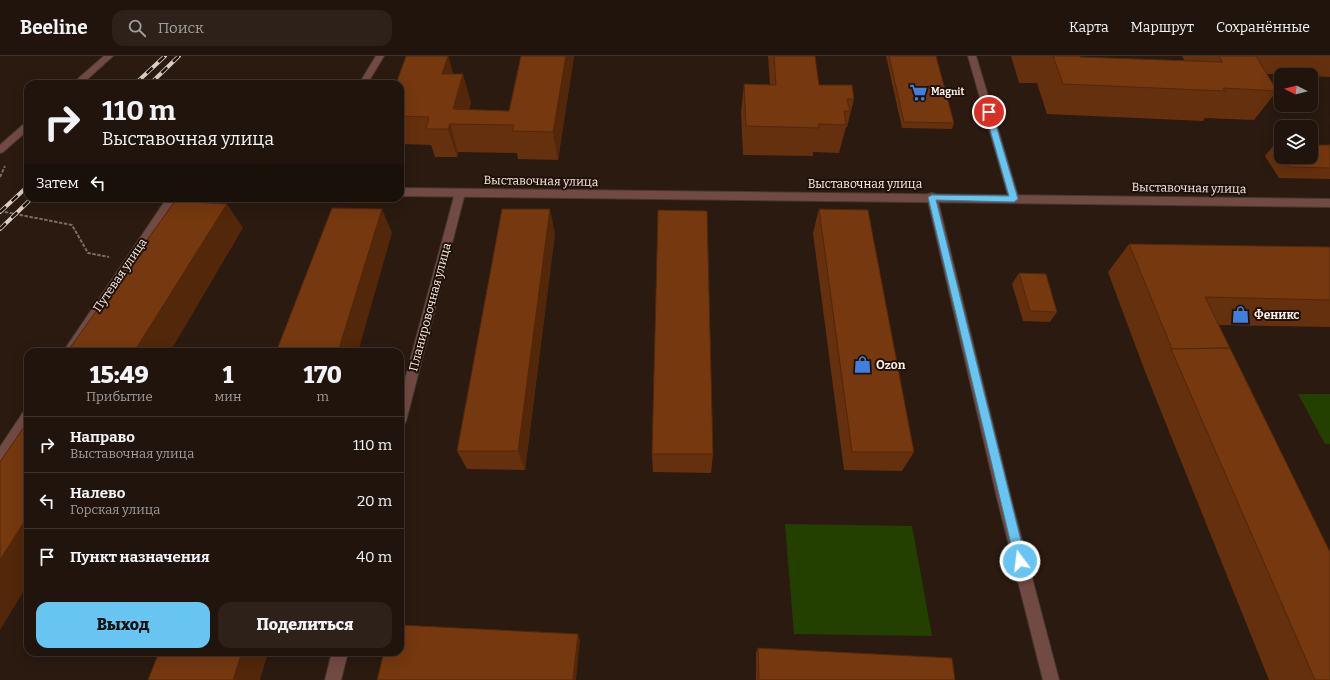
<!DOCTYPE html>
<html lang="ru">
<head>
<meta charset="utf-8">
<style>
  :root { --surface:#20140c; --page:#2d211a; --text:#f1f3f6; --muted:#a29e9d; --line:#3d332d; --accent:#68c4f0 }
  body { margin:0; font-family:Bitter,serif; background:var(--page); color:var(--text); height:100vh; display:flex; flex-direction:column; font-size:15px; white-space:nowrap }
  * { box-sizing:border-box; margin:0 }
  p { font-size:13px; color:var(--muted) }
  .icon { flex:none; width:22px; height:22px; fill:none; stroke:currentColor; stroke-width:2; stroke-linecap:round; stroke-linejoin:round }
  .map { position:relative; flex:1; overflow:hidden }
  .details { position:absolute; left:24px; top:292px; width:380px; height:308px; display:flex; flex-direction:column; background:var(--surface); border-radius:12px; box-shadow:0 4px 16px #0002,0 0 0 1px var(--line) }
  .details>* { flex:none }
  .guide { position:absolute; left:24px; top:24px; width:380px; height:122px; border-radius:12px; box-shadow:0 4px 16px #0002,0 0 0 1px var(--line); background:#20140c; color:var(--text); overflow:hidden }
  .needle { width:26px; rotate:276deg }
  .buttons { position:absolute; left:1274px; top:12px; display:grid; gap:8px }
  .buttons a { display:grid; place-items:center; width:44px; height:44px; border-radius:8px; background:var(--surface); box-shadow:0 4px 16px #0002,0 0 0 1px var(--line); font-size:20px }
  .pin { position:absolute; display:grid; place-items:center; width:34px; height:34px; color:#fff; margin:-17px; border:2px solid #fff; border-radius:50%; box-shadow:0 1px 4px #0007 }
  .me { position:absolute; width:44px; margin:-22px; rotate:345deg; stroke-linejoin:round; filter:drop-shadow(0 0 3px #0008) }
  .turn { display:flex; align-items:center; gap:14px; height:84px; padding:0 12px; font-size:18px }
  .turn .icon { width:52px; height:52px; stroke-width:2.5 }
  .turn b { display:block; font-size:28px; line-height:34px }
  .then { display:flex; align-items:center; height:38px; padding:0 12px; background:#0003; gap:8px; font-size:15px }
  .eta { display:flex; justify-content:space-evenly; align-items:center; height:68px; text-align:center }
  .eta b { font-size:24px; font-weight:800; line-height:28px }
  .cta { display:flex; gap:8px; margin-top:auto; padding:8px 12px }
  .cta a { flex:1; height:46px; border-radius:12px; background:var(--accent); color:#111; font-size:16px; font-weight:800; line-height:46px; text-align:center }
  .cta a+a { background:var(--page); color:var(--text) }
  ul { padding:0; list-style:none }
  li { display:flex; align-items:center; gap:12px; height:56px; padding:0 12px; border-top:1px solid var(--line) }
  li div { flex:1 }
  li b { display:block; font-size:15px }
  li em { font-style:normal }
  header { display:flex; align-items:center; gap:24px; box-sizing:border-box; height:56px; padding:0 20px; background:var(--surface); border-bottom:1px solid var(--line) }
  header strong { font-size:19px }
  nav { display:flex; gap:22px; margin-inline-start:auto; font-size:14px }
  .search { width:280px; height:36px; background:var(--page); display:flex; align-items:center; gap:10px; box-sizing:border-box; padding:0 14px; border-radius:12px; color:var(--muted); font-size:15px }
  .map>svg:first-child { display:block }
</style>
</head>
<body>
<header>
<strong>Beeline</strong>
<div class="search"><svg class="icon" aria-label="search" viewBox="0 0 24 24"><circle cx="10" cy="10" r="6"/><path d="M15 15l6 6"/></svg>Поиск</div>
<nav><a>Карта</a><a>Маршрут</a><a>Сохранённые</a></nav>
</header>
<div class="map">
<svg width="1330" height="624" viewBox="0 0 1330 624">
  <rect width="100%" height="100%" fill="#2a1a10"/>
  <g fill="#234000">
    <polygon points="1298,338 1330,338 1330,388 1325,388"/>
    <polygon points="785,468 912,470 932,580 794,578"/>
  </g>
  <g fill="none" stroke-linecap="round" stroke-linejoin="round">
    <defs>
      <g id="minor">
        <polygon points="104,0 113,0 82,28 72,28"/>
        <polygon points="376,0 384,0 367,28 359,28"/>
        <polygon points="968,0 976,0 1019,143 1018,146 1010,146 1009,143"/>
        <polygon points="28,66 28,74 3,96 0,97 0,89 25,67"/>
        <polygon points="460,133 464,134 465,137 406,365 404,369 400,371 400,342 455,137 456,134"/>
        <polygon points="932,137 936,138 937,141 1012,446 1059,624 1043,624 998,446 927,141 928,138"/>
        <polygon points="167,142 177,142 75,296 63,296"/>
        <polygon points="28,354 28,370 5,406 0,408 0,391 24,355"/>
        <polygon points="332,596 348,596 341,624 325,624"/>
      </g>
      <polygon id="tertiary" points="400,132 1330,143 1330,151 400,140"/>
    </defs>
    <use href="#minor" stroke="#47382e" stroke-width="2"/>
    <use href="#tertiary" stroke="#47382e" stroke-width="2"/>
    <g stroke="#7a6c63" stroke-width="2" stroke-dasharray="3.5 1.5" stroke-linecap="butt">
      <polyline points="0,121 5,110"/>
      <polyline points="0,155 72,169 88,197 109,201"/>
    </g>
    <use href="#minor" fill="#724a44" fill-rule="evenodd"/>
    <use href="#tertiary" fill="#724a44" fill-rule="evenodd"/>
    <defs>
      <g id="rail">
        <polyline points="135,28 165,0"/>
        <polyline points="150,28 179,0"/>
        <polyline points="0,156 28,130"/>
        <polyline points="0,173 32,142"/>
      </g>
    </defs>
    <use href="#rail" stroke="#d9cdc5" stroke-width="4"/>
    <use href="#rail" stroke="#201108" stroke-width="2.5" stroke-dasharray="8" stroke-linecap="butt"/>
  </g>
  <g fill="#65300d">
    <polygon points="448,0 453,18 471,46 469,54 509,55 521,0 574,0 558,104 518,103 517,97 458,96 457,101 435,101 431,89 400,88 400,28"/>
    <polygon points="768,0 815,0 819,29 854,43 847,71 846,71 839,97 813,96 813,100 743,99 741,56 744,28 770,29"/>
    <polygon points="886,0 936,0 954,67 952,73 902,72"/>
    <polygon points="1011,0 1080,0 1080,1 1185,5 1182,0 1330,0 1330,21 1311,20 1311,19 1267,18 1277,35 1254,64 1205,62 1203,65 1047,58 1037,27 1019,27"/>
    <polygon points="1275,88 1281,88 1281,101 1311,101 1330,89 1330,123 1279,122 1265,100"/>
    <polygon points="819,153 914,396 902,415 844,414 813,177"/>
    <polygon points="555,177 525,414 467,413 457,395"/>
    <polygon points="1129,188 1330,191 1330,271 1219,269 1330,624 1269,624 1146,318 1108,216"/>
    <polygon points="1019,217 1057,256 1050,266 1023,265 1012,228"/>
    <polygon points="652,398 713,398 711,417 653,416"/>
    <polygon points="758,592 955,624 756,624 756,597"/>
  </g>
  <g fill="#52270a">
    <polygon points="448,0 456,28 442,18"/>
    <polygon points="566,0 574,0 558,104 553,76"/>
    <polygon points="463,18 471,46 465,68 453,53"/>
    <polygon points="450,68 458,96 457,101 448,73"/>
    <polygon points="227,148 243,172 170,296 134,296"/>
    <polygon points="382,153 392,177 358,296 338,296"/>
    <polygon points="550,153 555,177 525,414 518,395"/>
    <polygon points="28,460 28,528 0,574 0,504"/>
    <polygon points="578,578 580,584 576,624 573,624"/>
    <polygon points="242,596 268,596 260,624 233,624"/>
  </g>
  <g fill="#75380f" stroke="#52270a">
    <polygon points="406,0 448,0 442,18 463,18 453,53 509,55 521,0 566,0 553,76 512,75 514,69 450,68 448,73 426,73 429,61 400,60 400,28 396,28"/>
    <polygon points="774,0 815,0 819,29 852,29 854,43 847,43 850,55 844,55 846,69 818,68 819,72 746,70 744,28 776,29"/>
    <polygon points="889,0 936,0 954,67 904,66"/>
    <polygon points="1053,0 1080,0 1080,1 1222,6 1219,0 1256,0 1277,35 1223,32 1225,35 1063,28"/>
    <polygon points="1275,88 1281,88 1281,98"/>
    <polygon points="1311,89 1330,89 1330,112 1289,111 1283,101 1311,101"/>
    <polygon points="175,145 227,148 134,296 67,296"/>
    <polygon points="332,152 382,153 338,296 276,296"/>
    <polygon points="502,153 550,153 518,395 457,395"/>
    <polygon points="819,153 868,154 914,396 852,396"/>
    <polygon points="658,154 707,155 713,398 652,398"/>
    <polygon points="1129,188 1330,191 1330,244 1205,241 1230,292 1172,293"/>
    <polygon points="1019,217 1046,218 1057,256 1030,255"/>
    <polygon points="1230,292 1330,496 1330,624 1315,624 1171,293"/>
    <polygon points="28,365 28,460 0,504 0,406"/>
    <polygon points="400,569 578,578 573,624 377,624 384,596 400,596"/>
    <polygon points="758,592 952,602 955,624 759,624"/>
    <polygon points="159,596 242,596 233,624 148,624"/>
  </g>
  <polygon fill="#68c4f0" stroke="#447f9c" points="989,53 992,56 1018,143 1014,146 936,144 1026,505 1024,509 1020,511 1016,509 1015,505 928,141 932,139 1009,140 985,56"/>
  <defs>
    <symbol id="supermarket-bare" viewBox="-9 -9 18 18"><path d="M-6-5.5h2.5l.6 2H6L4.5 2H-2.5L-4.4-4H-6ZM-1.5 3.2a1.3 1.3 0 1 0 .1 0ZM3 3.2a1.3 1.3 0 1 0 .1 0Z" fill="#3f7fe0" stroke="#201108" stroke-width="2.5" paint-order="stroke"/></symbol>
    <symbol id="shop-bare" viewBox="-9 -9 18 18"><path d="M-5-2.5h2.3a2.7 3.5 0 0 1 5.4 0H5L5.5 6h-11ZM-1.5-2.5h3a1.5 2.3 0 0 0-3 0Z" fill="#3f7fe0" stroke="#201108" stroke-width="2.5" paint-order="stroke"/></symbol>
  </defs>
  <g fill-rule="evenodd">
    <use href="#supermarket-bare" x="906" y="24" width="25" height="25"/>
    <use href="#shop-bare" x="1228" y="246" width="25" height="25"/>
    <use href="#shop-bare" x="850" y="296" width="25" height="25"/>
  </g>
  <g text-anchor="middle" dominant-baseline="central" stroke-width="4" stroke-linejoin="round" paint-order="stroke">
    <g font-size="10" font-weight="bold" fill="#f9ede6" stroke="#201108" text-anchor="start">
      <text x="931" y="36">Magnit</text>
    </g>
    <g font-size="12" fill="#f9ede6" stroke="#201108">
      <text transform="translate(541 125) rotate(1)">Выставочная улица</text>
      <text x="865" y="128">Выставочная улица</text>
      <text transform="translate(1189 132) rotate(1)">Выставочная улица</text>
      <text transform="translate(120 219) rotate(-56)">Путевая улица</text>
      <text transform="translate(430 251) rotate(-75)">Планировочная улица</text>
    </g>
    <g font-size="12" font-weight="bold" fill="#f9ede6" stroke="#201108" text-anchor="start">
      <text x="1254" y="259">Феникс</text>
      <text x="876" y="309">Ozon</text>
    </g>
  </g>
</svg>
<div class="buttons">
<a><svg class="needle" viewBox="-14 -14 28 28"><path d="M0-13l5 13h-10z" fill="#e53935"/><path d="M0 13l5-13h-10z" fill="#a29e9d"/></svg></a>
<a><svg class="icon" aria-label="layers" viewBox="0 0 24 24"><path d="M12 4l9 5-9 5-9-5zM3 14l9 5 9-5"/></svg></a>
</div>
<div class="pin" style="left:989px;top:56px;background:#d93025"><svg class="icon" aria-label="arrive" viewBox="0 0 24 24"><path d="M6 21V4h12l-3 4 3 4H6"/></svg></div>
<svg class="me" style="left:1020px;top:505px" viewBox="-20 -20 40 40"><circle r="17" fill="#68c4f0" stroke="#fff" stroke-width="3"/><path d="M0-11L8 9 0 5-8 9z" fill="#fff"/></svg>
<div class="guide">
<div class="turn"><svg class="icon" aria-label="right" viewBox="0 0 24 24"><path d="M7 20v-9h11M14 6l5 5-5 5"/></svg><div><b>110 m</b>Выставочная улица</div></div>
<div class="then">Затем<svg class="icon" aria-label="left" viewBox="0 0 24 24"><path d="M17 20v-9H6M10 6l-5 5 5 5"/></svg></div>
</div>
<section class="details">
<div class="eta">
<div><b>15:49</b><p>Прибытие</p></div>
<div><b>1</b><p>мин</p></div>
<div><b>170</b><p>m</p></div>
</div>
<ul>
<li><svg class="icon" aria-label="right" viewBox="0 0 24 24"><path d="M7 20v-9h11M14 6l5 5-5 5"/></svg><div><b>Направо</b><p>Выставочная улица</p></div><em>110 m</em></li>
<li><svg class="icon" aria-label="left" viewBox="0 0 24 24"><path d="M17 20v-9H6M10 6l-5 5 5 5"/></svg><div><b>Налево</b><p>Горская улица</p></div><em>20 m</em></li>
<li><svg class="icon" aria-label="arrive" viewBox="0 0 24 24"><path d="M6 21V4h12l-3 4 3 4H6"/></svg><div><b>Пункт назначения</b></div><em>40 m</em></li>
</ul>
<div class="cta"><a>Выход</a><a>Поделиться</a></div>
</section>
</div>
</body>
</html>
